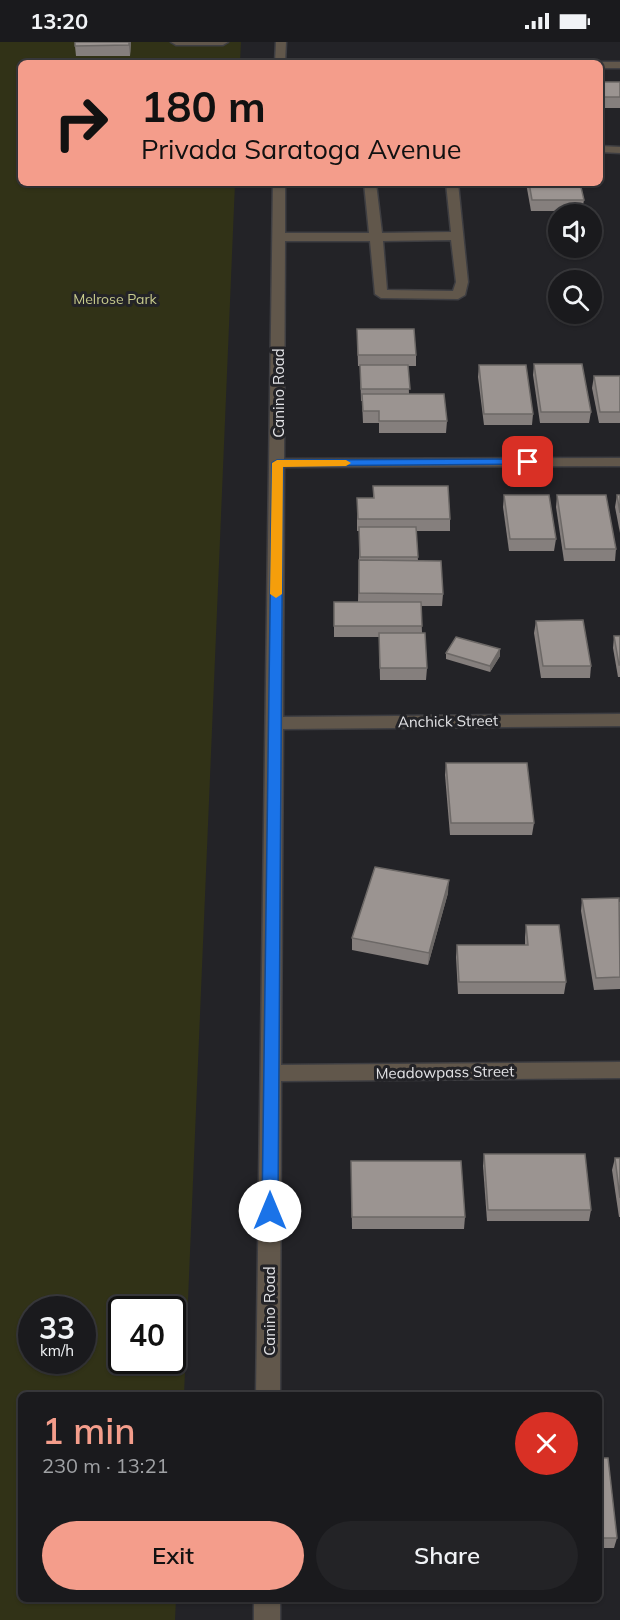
<!DOCTYPE html>
<html lang="en">
<head>
<meta charset="utf-8">
<style>
  :root { --surface:#1a1a1d; --page:#232326; --text:#f1f3f6; --muted:#9fa1a4; --line:#38383b; --accent:#f49d8b }
  body { margin:0; font-family:Mulish,sans-serif; background:var(--page); color:var(--text); height:100vh; display:flex; flex-direction:column; font-size:22px; white-space:nowrap }
  * { box-sizing:border-box; margin:0 }
  p { font-size:20px; color:var(--muted) }
  .icon { flex:none; width:33px; height:33px; fill:none; stroke:currentColor; stroke-width:2; stroke-linecap:round; stroke-linejoin:round }
  .map { position:relative; flex:1; overflow:hidden }
  .panel { position:absolute; left:18px; top:1350px; width:584px; height:210px; display:flex; flex-direction:column; background:var(--surface); border-radius:9px; box-shadow:0 2px 4px #0004,0 0 0 2px var(--line) }
  .panel>* { flex:none }
  .guide { position:absolute; left:18px; top:18px; width:585px; height:126px; border-radius:9px; box-shadow:0 2px 4px #0004,0 0 0 2px var(--line); background:#f49d8b; color:#111; overflow:hidden }
  .controls { position:absolute; left:548px; top:162px; display:grid; gap:12px }
  .controls a { display:grid; place-items:center; width:54px; height:54px; border-radius:50%; background:var(--surface); box-shadow:0 2px 4px #0004,0 0 0 2px var(--line); font-size:30px }
  .speed { position:absolute; left:18px; top:1254px; display:flex; gap:12px; font-size:30px; font-weight:700; text-align:center }
  .speed>* { display:grid; place-content:center; width:78px; height:78px; border-radius:50%; background:var(--surface); box-shadow:0 2px 4px #0004,0 0 0 2px var(--line); line-height:1 }
  .speed small { font-size:15px; font-weight:400 }
  .speed .limit { border:3px solid #111; border-radius:9px; background:#fff; color:#111 }
  .pin { position:absolute; display:grid; place-items:center; width:51px; height:51px; color:#fff; margin:-26px; border-radius:12px; box-shadow:0 3px 9px #0006 }
  .me { position:absolute; width:66px; margin:-33px; rotate:0deg; stroke-linejoin:round; filter:drop-shadow(0 0 4px #0008) }
  .turn { display:flex; align-items:center; gap:21px; height:126px; padding:0 24px; font-size:27px }
  .turn .icon { width:78px; height:78px; stroke-width:2.5 }
  .turn b { display:block; font-size:42px; line-height:51px }
  .round { display:grid; place-items:center; flex:none; width:63px; height:63px; border-radius:32px; background:var(--page) }
  .overview { display:flex; align-items:center; justify-content:space-between; height:102px; padding:0 24px }
  h1 { font-size:36px; font-weight:600; line-height:45px; color:var(--accent) }
  .action { display:flex; gap:12px; margin-top:auto; padding:12px 24px }
  .action a { flex:1; height:69px; border-radius:36px; background:var(--accent); color:#111; font-size:24px; font-weight:600; line-height:69px; text-align:center }
  .action a+a { background:var(--page); color:var(--text) }
  .status { display:flex; justify-content:space-between; align-items:center; height:42px; padding:0 30px; background:var(--surface); direction:ltr }
  .status svg { height:16px; fill:currentColor }
  .map>svg:first-child { display:block }
</style>
</head>
<body>
<div class="status"><b>13:20</b><svg viewBox="0 0 49 12"><path d="M0 12V9h3v3zM5 12V6h3v6zM10 12V3h3v9zM15 12V0h3v12zM26 1h20v11H26zM47 4h2v5h-2z"/></svg></div>
<div class="map">
<svg width="620" height="1578" viewBox="0 0 620 1578">
  <rect width="100%" height="100%" fill="#232327"/>
  <path fill="#313217" fill-rule="evenodd" d="M0,0H241L240,21H21V141H235L184,1353H21V1557H176L175,1578H0ZM32,1268H82V1318H32ZM122,1268H172V1318H122Z"/>
  <g fill="none" stroke-linecap="round" stroke-linejoin="round">
    <defs>
      <g id="minor">
        <polygon points="171,0 228,0 223,3 176,3"/>
        <polygon points="276,0 286,0 285,21 275,21"/>
        <polygon points="600,20 620,20 620,26 600,26 600,21 596,21"/>
        <polygon points="600,104 620,105 620,111 600,110"/>
        <path d="M273,141H285V191H369L364,141H376L382,191L451,190L446,141H458L468,240L465,253L458,257L381,256L375,252L370,199H285L284,417L620,416V424L284,425L283,675L620,672V684L283,687L281,1023L620,1020V1036L281,1039L280,1353H256ZM451,198L456,240L453,249L387,248L383,199Z"/>
        <rect x="254" y="1557" width="26" height="21"/>
      </g>
    </defs>
    <use href="#minor" stroke="#3e3e42" stroke-width="3"/>
    <use href="#minor" fill="#61574b" fill-rule="evenodd"/>
  </g>
  <g fill="#857f7d">
    <polygon points="131,0 130,14 76,14 75,4"/>
    <rect x="600" y="40" width="20" height="26"/>
    <polygon points="526,141 580,141 584,158 582,169 531,169"/>
    <polygon points="357,287 416,313 416,324 408,324 409,352 447,379 446,391 379,391 379,381 363,381 362,359 361,359 360,324 358,324"/>
    <polygon points="534,322 591,370 589,381 540,381 533,333"/>
    <polygon points="479,323 533,372 532,383 484,383 478,335"/>
    <polygon points="594,334 620,334 620,381 599,381 592,346"/>
    <polygon points="373,444 450,477 450,489 416,489 418,519 443,552 442,564 421,564 422,591 427,626 426,638 380,638 379,595 334,595 334,560 358,560 359,518 359,489 357,489 357,456 373,456"/>
    <polygon points="504,453 556,497 554,509 509,509 503,465"/>
    <polygon points="557,453 616,507 615,519 564,519 556,465"/>
    <polygon points="617,453 620,453 620,491 615,465"/>
    <polygon points="536,579 591,624 590,636 541,636 534,591"/>
    <polygon points="614,594 620,594 620,635 618,635 613,606"/>
    <polygon points="500,607 500,614 490,630 446,617 446,611"/>
    <polygon points="446,721 534,781 532,793 450,793 445,733"/>
    <polygon points="448,851 428,923 352,908 352,896"/>
    <polygon points="582,857 620,860 620,947 594,948 581,869"/>
    <polygon points="526,883 566,940 564,952 458,952 456,915 457,903 525,903 525,895"/>
    <polygon points="484,1112 591,1168 589,1179 487,1179 483,1124"/>
    <polygon points="615,1116 620,1116 620,1175 619,1175 612,1128"/>
    <polygon points="351,1119 465,1175 464,1187 352,1187"/>
    <polygon points="598,1416 617,1496 614,1506 598,1506"/>
  </g>
  <g fill="#6c6866">
    <polygon points="129,0 131,0 130,14 129,3"/>
    <polygon points="500,607 500,614 490,630 490,624"/>
    <polygon points="449,838 448,851 428,923 429,911"/>
  </g>
  <g fill="#9b9491" stroke="#6c6866" stroke-width="1.5">
    <polygon points="75,0 129,0 129,3 75,4"/>
    <rect x="600" y="40" width="20" height="15"/>
    <polygon points="529,141 580,141 584,158 532,158"/>
    <polygon points="357,287 414,287 416,313 358,313"/>
    <polygon points="534,322 582,322 591,370 541,370"/>
    <polygon points="360,323 408,323 410,347 361,347"/>
    <polygon points="479,323 526,323 533,372 484,372"/>
    <polygon points="594,334 620,334 620,370 600,370"/>
    <polygon points="362,352 444,352 447,379 379,379 379,369 363,369"/>
    <polygon points="373,444 448,444 450,477 358,477 357,456 374,456"/>
    <polygon points="504,453 549,453 556,497 510,497"/>
    <polygon points="557,453 606,453 616,507 565,507"/>
    <polygon points="617,453 620,453 620,471"/>
    <polygon points="359,485 416,485 418,515 360,515"/>
    <polygon points="359,518 441,519 443,552 359,551"/>
    <polygon points="334,560 421,560 422,584 334,584"/>
    <polygon points="583,578 591,624 543,624 536,579"/>
    <polygon points="379,591 425,591 427,626 380,626"/>
    <polygon points="614,594 620,594 620,623 619,623"/>
    <polygon points="456,595 500,607 490,624 446,611"/>
    <polygon points="446,721 527,721 534,781 451,781"/>
    <polygon points="375,825 449,838 429,911 352,896"/>
    <polygon points="619,856 620,935 596,936 582,857"/>
    <polygon points="526,883 559,883 566,940 459,940 457,903 528,903"/>
    <polygon points="484,1112 585,1112 591,1168 488,1168"/>
    <polygon points="615,1116 620,1116 620,1156"/>
    <polygon points="351,1119 461,1119 465,1175 352,1175"/>
    <polygon points="598,1416 608,1416 617,1496 598,1496"/>
  </g>
  <polygon fill="#1a73e8" stroke="#114b97" stroke-width="1.5" points="528,417 531,418 531,422 283,424 278,1169 276,1174 270,1176 264,1174 262,1169 272,421 277,418"/>
  <polygon fill="#f59e0b" points="277,418 346,418 351,421 346,424 283,425 282,552 276,556 270,552 272,421"/>
  <g text-anchor="middle" dominant-baseline="central" stroke-width="6" stroke-linejoin="round" paint-order="stroke">
    <g font-size="14" fill="#c7ca8c" stroke="#232327">
      <text x="115" y="257">Melrose Park</text>
    </g>
    <g font-size="15" fill="#e3e3e6" stroke="#232327">
      <text transform="translate(278 351) rotate(-90)">Canino Road</text>
      <text transform="translate(448 679) rotate(-1)">Anchick Street</text>
      <text transform="translate(445 1030) rotate(-1)">Meadowpass Street</text>
      <text transform="translate(269 1269) rotate(-90)">Canino Road</text>
    </g>
  </g>
</svg>
<div class="controls">
<a><svg class="icon" aria-label="sound" viewBox="0 0 24 24"><path d="M4 9h4l5-4v14l-5-4H4zM17 9q2 3 0 6"/></svg></a>
<a><svg class="icon" aria-label="search" viewBox="0 0 24 24"><circle cx="10" cy="10" r="6"/><path d="M15 15l6 6"/></svg></a>
</div>
<div class="speed"><div>33<small>km/h</small></div><div class="limit">40</div></div>
<div class="pin" style="left:528px;top:420px;background:#d93025"><svg class="icon" aria-label="arrive" viewBox="0 0 24 24"><path d="M6 21V4h12l-3 4 3 4H6"/></svg></div>
<svg class="me" style="left:270px;top:1169px" viewBox="-20 -20 40 40"><circle r="19" fill="#fff"/><path d="M0-13L10 11 0 6-10 11z" fill="#1a73e8"/></svg>
<div class="guide">
<div class="turn"><svg class="icon" aria-label="right" viewBox="0 0 24 24"><path d="M7 20v-9h11M14 6l5 5-5 5"/></svg><div><b>180 m</b>Privada Saratoga Avenue</div></div>
</div>
<section class="panel">
<div class="overview"><div><h1>1 min</h1><p>230 m · 13:21</p></div><a class="round" style="background:#d93025;color:#fff"><svg class="icon" aria-label="close" viewBox="0 0 24 24"><path d="M6 6l12 12M18 6L6 18"/></svg></a></div>
<div class="action"><a>Exit</a><a>Share</a></div>
</section>
</div>
</body>
</html>
